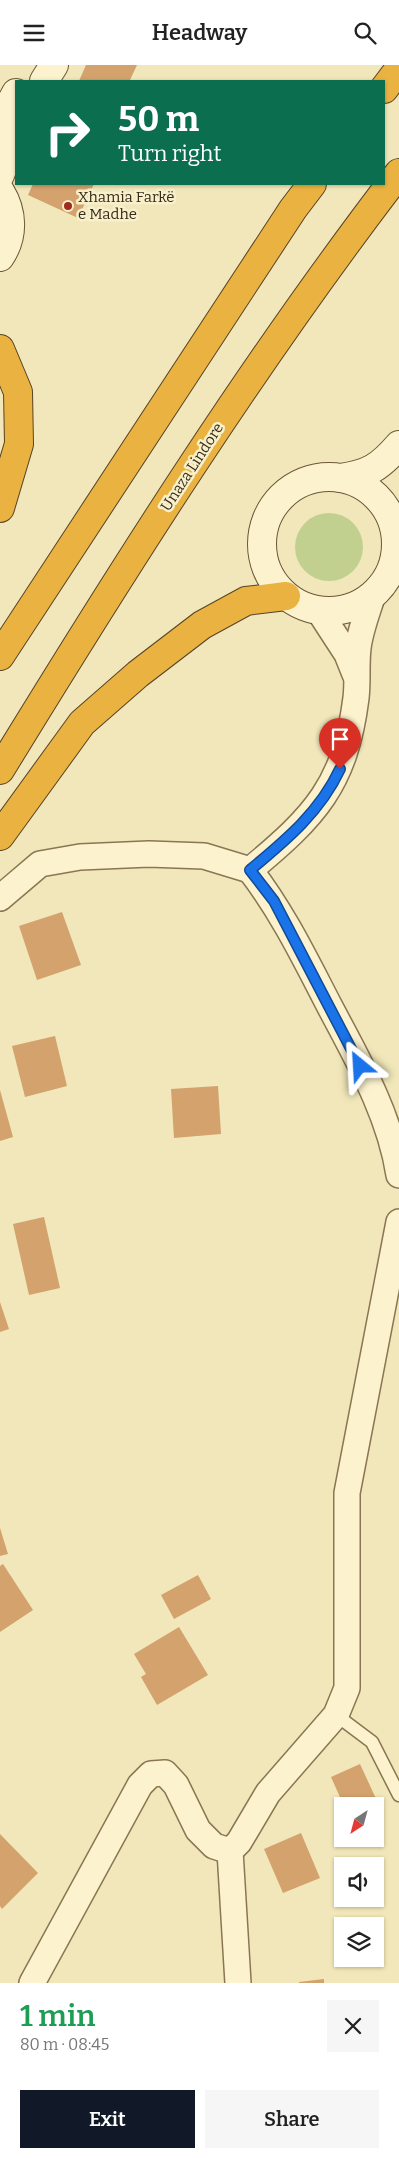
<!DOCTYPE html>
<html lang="en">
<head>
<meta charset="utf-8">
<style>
  :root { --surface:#fff; --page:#f6f6f6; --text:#222; --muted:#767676; --accent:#111827 }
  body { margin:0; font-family:Bitter,serif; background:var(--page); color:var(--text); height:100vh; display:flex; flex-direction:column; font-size:19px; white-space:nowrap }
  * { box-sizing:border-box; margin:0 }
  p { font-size:16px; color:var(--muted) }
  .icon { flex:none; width:28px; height:28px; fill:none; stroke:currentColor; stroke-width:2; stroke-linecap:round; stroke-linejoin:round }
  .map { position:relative; height:1918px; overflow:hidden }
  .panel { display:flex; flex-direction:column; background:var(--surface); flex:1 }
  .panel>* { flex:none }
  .hud { position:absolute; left:15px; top:15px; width:370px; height:105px; border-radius:0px; box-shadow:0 1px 4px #0004; background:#0b6e4f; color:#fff; overflow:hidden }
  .needle { width:32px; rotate:216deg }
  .tools { position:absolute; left:334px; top:1732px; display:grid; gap:10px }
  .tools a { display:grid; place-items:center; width:50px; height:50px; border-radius:0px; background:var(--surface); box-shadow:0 1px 4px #0004; font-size:25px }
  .pin { position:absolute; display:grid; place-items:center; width:42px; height:42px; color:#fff; margin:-51px -21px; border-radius:50% 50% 50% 0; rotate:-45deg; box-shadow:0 0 5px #0007 }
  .pin .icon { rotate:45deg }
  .me { position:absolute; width:55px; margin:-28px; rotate:333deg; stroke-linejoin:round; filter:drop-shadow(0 0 4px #0008) }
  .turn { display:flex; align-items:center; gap:18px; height:105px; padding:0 20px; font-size:22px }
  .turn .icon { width:65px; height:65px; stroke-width:2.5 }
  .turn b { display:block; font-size:35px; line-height:42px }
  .round { display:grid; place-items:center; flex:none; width:52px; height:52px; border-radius:0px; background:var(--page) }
  .summary { display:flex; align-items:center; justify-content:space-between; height:85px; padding:0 20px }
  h1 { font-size:30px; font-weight:600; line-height:38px; color:#1e9e55 }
  .action { display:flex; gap:10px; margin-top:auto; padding:10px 20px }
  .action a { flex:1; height:58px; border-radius:0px; background:var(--accent); color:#fff; font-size:20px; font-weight:600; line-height:58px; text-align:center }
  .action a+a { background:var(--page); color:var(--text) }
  header { display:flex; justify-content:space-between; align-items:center; height:65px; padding:0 20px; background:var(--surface); font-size:22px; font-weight:600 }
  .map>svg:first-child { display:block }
</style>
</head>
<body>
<header><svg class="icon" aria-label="menu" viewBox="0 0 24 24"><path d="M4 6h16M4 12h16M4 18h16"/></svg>Headway<svg class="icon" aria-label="search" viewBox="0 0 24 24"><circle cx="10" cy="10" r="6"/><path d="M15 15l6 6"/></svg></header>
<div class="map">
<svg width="399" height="1918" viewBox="0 0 399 1918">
  <rect width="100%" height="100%" fill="#f1e7ba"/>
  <circle fill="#c1d08e" cx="329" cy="482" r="34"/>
  <g fill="#d3a26d">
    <polygon points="86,0 137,0 130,15 134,16 79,16"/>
    <polygon points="33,119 94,119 78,153 28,130"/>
    <polygon points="62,847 81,900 37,915 19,861"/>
    <polygon points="55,971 67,1021 25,1032 12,981"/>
    <polygon points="218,1021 221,1069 174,1073 171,1024"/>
    <polygon points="0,1025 13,1072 0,1076"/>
    <polygon points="44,1152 60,1223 29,1230 13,1159"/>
    <polygon points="0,1237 9,1264 0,1267"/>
    <polygon points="0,1463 8,1489 0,1491"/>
    <polygon points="3,1499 33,1545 0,1567 0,1501"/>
    <polygon points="198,1510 211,1534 174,1554 161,1530"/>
    <polygon points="179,1562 208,1610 157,1640 141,1612 146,1609 134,1589"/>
    <polygon points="360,1699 384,1751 375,1755 375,1741 344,1741 331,1712"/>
    <polygon points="301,1768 320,1813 283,1828 264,1784"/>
    <polygon points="0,1769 38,1808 2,1844 0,1841"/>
    <polygon points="324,1914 324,1918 299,1918 299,1917"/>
  </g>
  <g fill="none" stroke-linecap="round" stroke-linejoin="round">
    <defs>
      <polyline id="lane" points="336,1650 372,1677 399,1730"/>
      <g id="street">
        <polyline points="319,546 347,589 355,609"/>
        <path d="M250,805C283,848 305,894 330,942C358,995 390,1050 399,1110"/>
        <path d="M250,805C315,751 345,720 356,633C358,616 356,600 358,583C360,566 367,548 372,532"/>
        <polyline points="0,833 40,799 80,792 149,789 204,791 250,805"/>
        <polyline points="230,1786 239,1777 268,1728 336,1650 347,1623 347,1428 399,1157"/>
        <polyline points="230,1786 238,1918"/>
        <polyline points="32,1918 140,1720 151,1709 165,1708 176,1720 198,1765 214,1781 230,1786"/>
      </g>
      <g id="secondary">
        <polyline points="44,16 54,0"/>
        <polyline points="0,57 16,28"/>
        <polyline points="0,110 16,68"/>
        <path d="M0,126C13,147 14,171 0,192"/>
        <circle cx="329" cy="479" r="67"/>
        <path d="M340,413C369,409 380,402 399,380"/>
      </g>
      <g id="highway">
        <polyline points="384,24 399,4"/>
        <polyline points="0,284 18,327 19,379 0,443"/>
        <polyline points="0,591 293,144 312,119"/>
        <path d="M0,705C125,501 253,298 399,108"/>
        <polyline points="0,771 82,658 138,609 202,560 246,536 286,531"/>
      </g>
    </defs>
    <use href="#lane" stroke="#8a7653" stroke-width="15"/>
    <use href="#street" stroke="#8a7653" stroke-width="28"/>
    <use href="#secondary" stroke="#6b5637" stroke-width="30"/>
    <use href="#highway" stroke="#564328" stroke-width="30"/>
    <use href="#lane" stroke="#fcf3ce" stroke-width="12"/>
    <use href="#street" stroke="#fcf3ce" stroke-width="25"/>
    <use href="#secondary" stroke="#fcf3ce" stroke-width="28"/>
    <use href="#highway" stroke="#eab241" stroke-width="28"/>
  </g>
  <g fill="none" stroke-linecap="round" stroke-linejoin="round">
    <defs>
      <path id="route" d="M340,704C320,747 286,775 250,805L274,836L360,1001"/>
    </defs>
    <use href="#route" stroke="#114b97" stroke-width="12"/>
    <use href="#route" stroke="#1a73e8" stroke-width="9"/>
  </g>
  <circle fill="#9e2b1e" stroke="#f8f0cb" stroke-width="2" cx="68" cy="141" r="5"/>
  <g text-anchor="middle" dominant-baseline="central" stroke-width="5" stroke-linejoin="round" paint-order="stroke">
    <g font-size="15" fill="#372b1a" stroke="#f8f0cb" text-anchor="start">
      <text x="78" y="132">Xhamia Farkë<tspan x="78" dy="17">e Madhe</tspan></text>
    </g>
    <g font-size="15" fill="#372b1a" stroke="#f8f0cb">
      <text transform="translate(192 402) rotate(-57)">Unaza Lindore</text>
    </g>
  </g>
</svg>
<div class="tools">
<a><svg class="needle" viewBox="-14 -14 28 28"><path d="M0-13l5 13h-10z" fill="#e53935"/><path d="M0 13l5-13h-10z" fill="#767676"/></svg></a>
<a><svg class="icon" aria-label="sound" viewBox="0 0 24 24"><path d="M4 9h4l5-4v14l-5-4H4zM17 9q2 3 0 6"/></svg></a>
<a><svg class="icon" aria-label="layers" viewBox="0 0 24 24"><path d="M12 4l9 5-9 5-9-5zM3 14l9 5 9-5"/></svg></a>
</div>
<div class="pin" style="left:340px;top:704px;background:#d93025"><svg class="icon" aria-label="arrive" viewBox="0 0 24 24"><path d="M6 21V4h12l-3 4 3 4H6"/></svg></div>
<svg class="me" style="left:360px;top:1001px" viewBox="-20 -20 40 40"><path d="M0-17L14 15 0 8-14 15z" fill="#1a73e8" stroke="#fff" stroke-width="4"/></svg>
<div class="hud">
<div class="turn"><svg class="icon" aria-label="right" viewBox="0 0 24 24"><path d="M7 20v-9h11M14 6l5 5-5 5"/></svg><div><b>50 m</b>Turn right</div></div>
</div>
</div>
<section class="panel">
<div class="summary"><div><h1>1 min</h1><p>80 m · 08:45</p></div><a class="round"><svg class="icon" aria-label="close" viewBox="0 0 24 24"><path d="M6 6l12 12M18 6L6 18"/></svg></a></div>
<div class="action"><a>Exit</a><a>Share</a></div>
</section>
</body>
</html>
